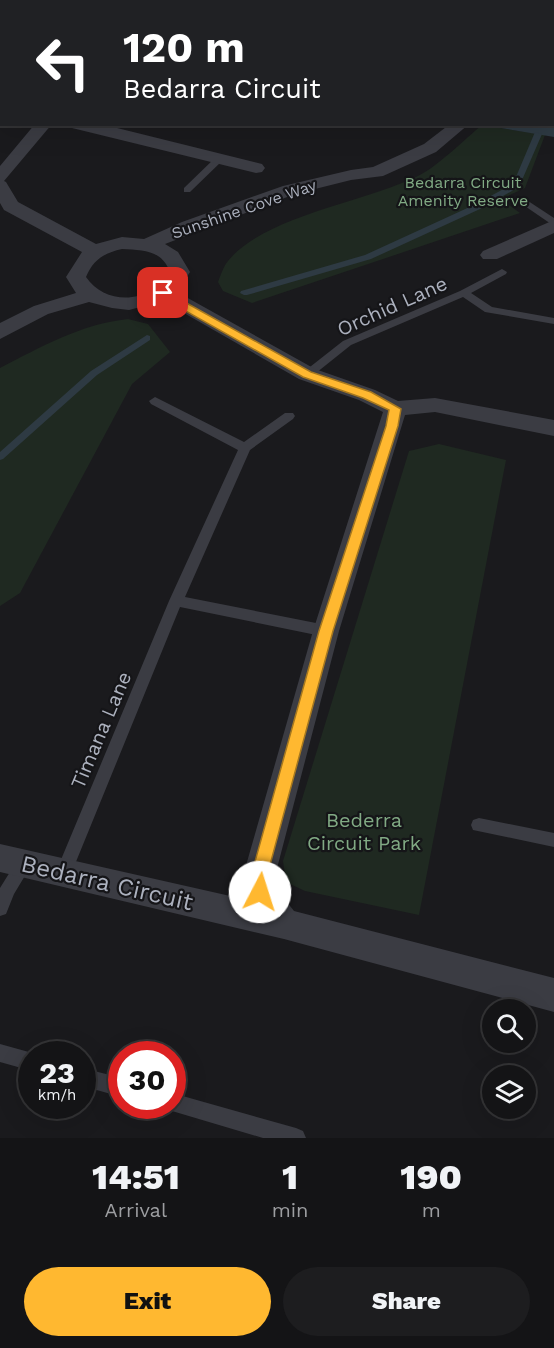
<!DOCTYPE html>
<html lang="en">
<head>
<meta charset="utf-8">
<style>
  :root { --surface:#141416; --page:#1d1d1f; --text:#f1f3f6; --muted:#9d9ea1; --line:#333335; --accent:#ffb830 }
  body { margin:0; font-family:"Work Sans",sans-serif; background:var(--page); color:var(--text); height:100vh; display:flex; flex-direction:column; font-size:22px; white-space:nowrap }
  * { box-sizing:border-box; margin:0 }
  p { font-size:20px; color:var(--muted) }
  .icon { flex:none; width:33px; height:33px; fill:none; stroke:currentColor; stroke-width:2; stroke-linecap:round; stroke-linejoin:round }
  .map { position:relative; height:1138px; overflow:hidden }
  .panel { display:flex; flex-direction:column; background:var(--surface); flex:1 }
  .panel>* { flex:none }
  .hud { position:absolute; left:0px; top:0px; width:555px; height:126px; box-shadow:0 6px 24px #0002,0 0 0 2px var(--line); background:#202124; color:#fff; overflow:hidden }
  .controls { position:absolute; left:482px; top:999px; display:grid; gap:12px }
  .controls a { display:grid; place-items:center; width:54px; height:54px; border-radius:50%; background:var(--surface); box-shadow:0 6px 24px #0002,0 0 0 2px var(--line); font-size:30px }
  .speed { position:absolute; left:18px; top:1041px; display:flex; gap:12px; font-size:30px; font-weight:700; text-align:center }
  .speed>* { display:grid; place-content:center; width:78px; height:78px; border-radius:50%; background:var(--surface); box-shadow:0 6px 24px #0002,0 0 0 2px var(--line); line-height:1 }
  .speed small { font-size:15px; font-weight:400 }
  .speed .limit { border:9px solid #d22; background:#fff; color:#111 }
  .pin { position:absolute; display:grid; place-items:center; width:51px; height:51px; color:#fff; margin:-26px; border-radius:12px; box-shadow:0 3px 9px #0006 }
  .me { position:absolute; width:66px; margin:-33px; rotate:5deg; stroke-linejoin:round; filter:drop-shadow(0 0 4px #0008) }
  .turn { display:flex; align-items:center; gap:21px; height:126px; padding:0 24px; font-size:27px }
  .turn .icon { width:78px; height:78px; stroke-width:2.5 }
  .turn b { display:block; font-size:42px; line-height:51px }
  .eta { display:flex; justify-content:space-evenly; align-items:center; height:102px; text-align:center }
  .eta b { font-size:36px; font-weight:800; line-height:42px }
  .cta { display:flex; gap:12px; margin-top:auto; padding:12px 24px }
  .cta a { flex:1; height:69px; border-radius:36px; background:var(--accent); color:#111; font-size:24px; font-weight:800; line-height:69px; text-align:center }
  .cta a+a { background:var(--page); color:var(--text) }
  .map>svg:first-child { display:block }
</style>
</head>
<body>
<div class="map">
<svg width="554" height="1138" viewBox="0 0 554 1138">
  <rect width="100%" height="100%" fill="#1a1a1d"/>
  <g fill="#1f2921">
    <path d="M482,125L545,135L525,188L501,199L520,213L252,303L223,291L218,282C221,275 223,267 228,261C264,216 366,202 418,176C437,167 465,139 482,125Z"/>
    <path d="M128,319L148,324L170,352L132,384L20,593L0,606V368C41,347 81,324 128,319Z"/>
    <polygon points="439,444 506,460 419,915 305,891 286,882 283,861 409,451"/>
  </g>
  <g fill="#2e3a43">
    <polygon points="0,0 327,0 334,1 2,2 1,19"/>
    <polygon points="554,43 554,137 483,125 554,124"/>
  </g>
  <g fill="none" stroke-linecap="round" stroke-linejoin="round">
    <g fill="#2e3a43" fill-rule="evenodd">
      <polygon points="535,132 542,134 519,187 480,209 371,259 247,295 244,295 240,293 241,291 365,255 474,205 513,184"/>
      <polygon points="147,335 150,336 150,340 97,375 3,459 0,460 0,452 91,371"/>
    </g>
    <g fill="#3b3c43" fill-rule="evenodd">
      <polygon points="216,157 224,159 190,192 184,192 184,188"/>
      <polygon points="522,197 554,218 554,226 519,202 517,200"/>
      <polygon points="502,269 507,272 506,274 471,293 492,307 554,318 554,324 485,312 463,297 351,345 311,377 307,378 301,374 343,341 460,291"/>
      <polygon points="155,397 244,442 285,413 293,413 295,416 293,419 250,450 185,597 326,625 331,627 333,631 331,635 326,637 180,607 71,874 69,879 63,882 57,879 55,874 169,601 238,450 151,404 149,401"/>
      <polygon points="479,818 554,833 554,847 473,830 471,825 473,820"/>
      <polygon points="24,856 30,859 32,864 14,894 6,914 0,916 0,888 18,859"/>
      <polygon points="0,1044 36,1054 32,1054 32,1071 0,1062"/>
      <polygon points="82,1068 122,1078 122,1097 82,1086"/>
      <polygon points="172,1093 296,1128 303,1131 306,1138 263,1138 172,1111 165,1109 164,1106 172,1106"/>
    </g>
    <g fill="#3b3c43" fill-rule="evenodd">
      <rect x="0" y="94" width="2" height="10"/>
      <path d="M35,124H52L4,181L6,182L18,202L96,244L122,237L144,239L182,222L283,186L351,170L373,167L424,144L450,124H469L436,152L383,176L351,180L295,194L165,244L178,252L190,272L177,292L315,369L375,390L398,401L435,398L554,420V436L435,412L405,415L339,631L275,876V887L294,911L554,978V1012L284,939L0,872V844L248,900L244,892L243,876L313,631L383,412L359,400L299,379L163,301L129,310L112,308L89,302L48,314L0,339V323L34,306L76,293L66,277L82,252L4,210L0,203V166ZM122,249C143,250 162,250 170,272C153,303 106,307 86,277C93,260 104,253 122,249Z"/>
      <polygon points="70,124 101,124 262,164 265,168 262,172 256,173 72,128"/>
      <polygon points="554,220 554,233 497,259 483,259 480,255 483,251"/>
    </g>
  </g>
  <polygon fill="#ffb830" stroke="#a6781f" stroke-width="1.5" points="163,290 311,372 371,392 401,409 398,426 333,631 267,876 268,892 266,897 260,900 254,897 251,876 319,631 386,426 389,410 363,398 303,377 159,296 157,293"/>
  <g text-anchor="middle" dominant-baseline="central" stroke-width="4.5" stroke-linejoin="round" paint-order="stroke">
    <g font-size="16" fill="#81aa84" stroke="#151518">
      <text x="463" y="182">Bedarra Circuit<tspan x="463" dy="18">Amenity Reserve</tspan></text>
    </g>
    <g font-size="16" fill="#acb1be" stroke="#151518">
      <text transform="translate(244 209) rotate(-19)">Sunshine Cove Way</text>
    </g>
    <g font-size="20" fill="#acb1be" stroke="#151518">
      <text transform="translate(392 306) rotate(-24)">Orchid Lane</text>
      <text transform="translate(101 730) rotate(-67)">Timana Lane</text>
    </g>
    <g font-size="20" fill="#81aa84" stroke="#151518">
      <text x="364" y="820">Bederra<tspan x="364" dy="23">Circuit Park</tspan></text>
    </g>
    <g font-size="24" fill="#acb1be" stroke="#151518">
      <text transform="translate(107 883) rotate(13)">Bedarra Circuit</text>
    </g>
  </g>
</svg>
<div class="controls">
<a><svg class="icon" aria-label="search" viewBox="0 0 24 24"><circle cx="10" cy="10" r="6"/><path d="M15 15l6 6"/></svg></a>
<a><svg class="icon" aria-label="layers" viewBox="0 0 24 24"><path d="M12 4l9 5-9 5-9-5zM3 14l9 5 9-5"/></svg></a>
</div>
<div class="speed"><div>23<small>km/h</small></div><div class="limit">30</div></div>
<div class="pin" style="left:163px;top:293px;background:#d93025"><svg class="icon" aria-label="arrive" viewBox="0 0 24 24"><path d="M6 21V4h12l-3 4 3 4H6"/></svg></div>
<svg class="me" style="left:260px;top:892px" viewBox="-20 -20 40 40"><circle r="19" fill="#fff"/><path d="M0-13L10 11 0 6-10 11z" fill="#ffb830"/></svg>
<div class="hud">
<div class="turn"><svg class="icon" aria-label="left" viewBox="0 0 24 24"><path d="M17 20v-9H6M10 6l-5 5 5 5"/></svg><div><b>120 m</b>Bedarra Circuit</div></div>
</div>
</div>
<section class="panel">
<div class="eta">
<div><b>14:51</b><p>Arrival</p></div>
<div><b>1</b><p>min</p></div>
<div><b>190</b><p>m</p></div>
</div>
<div class="cta"><a>Exit</a><a>Share</a></div>
</section>
</body>
</html>
